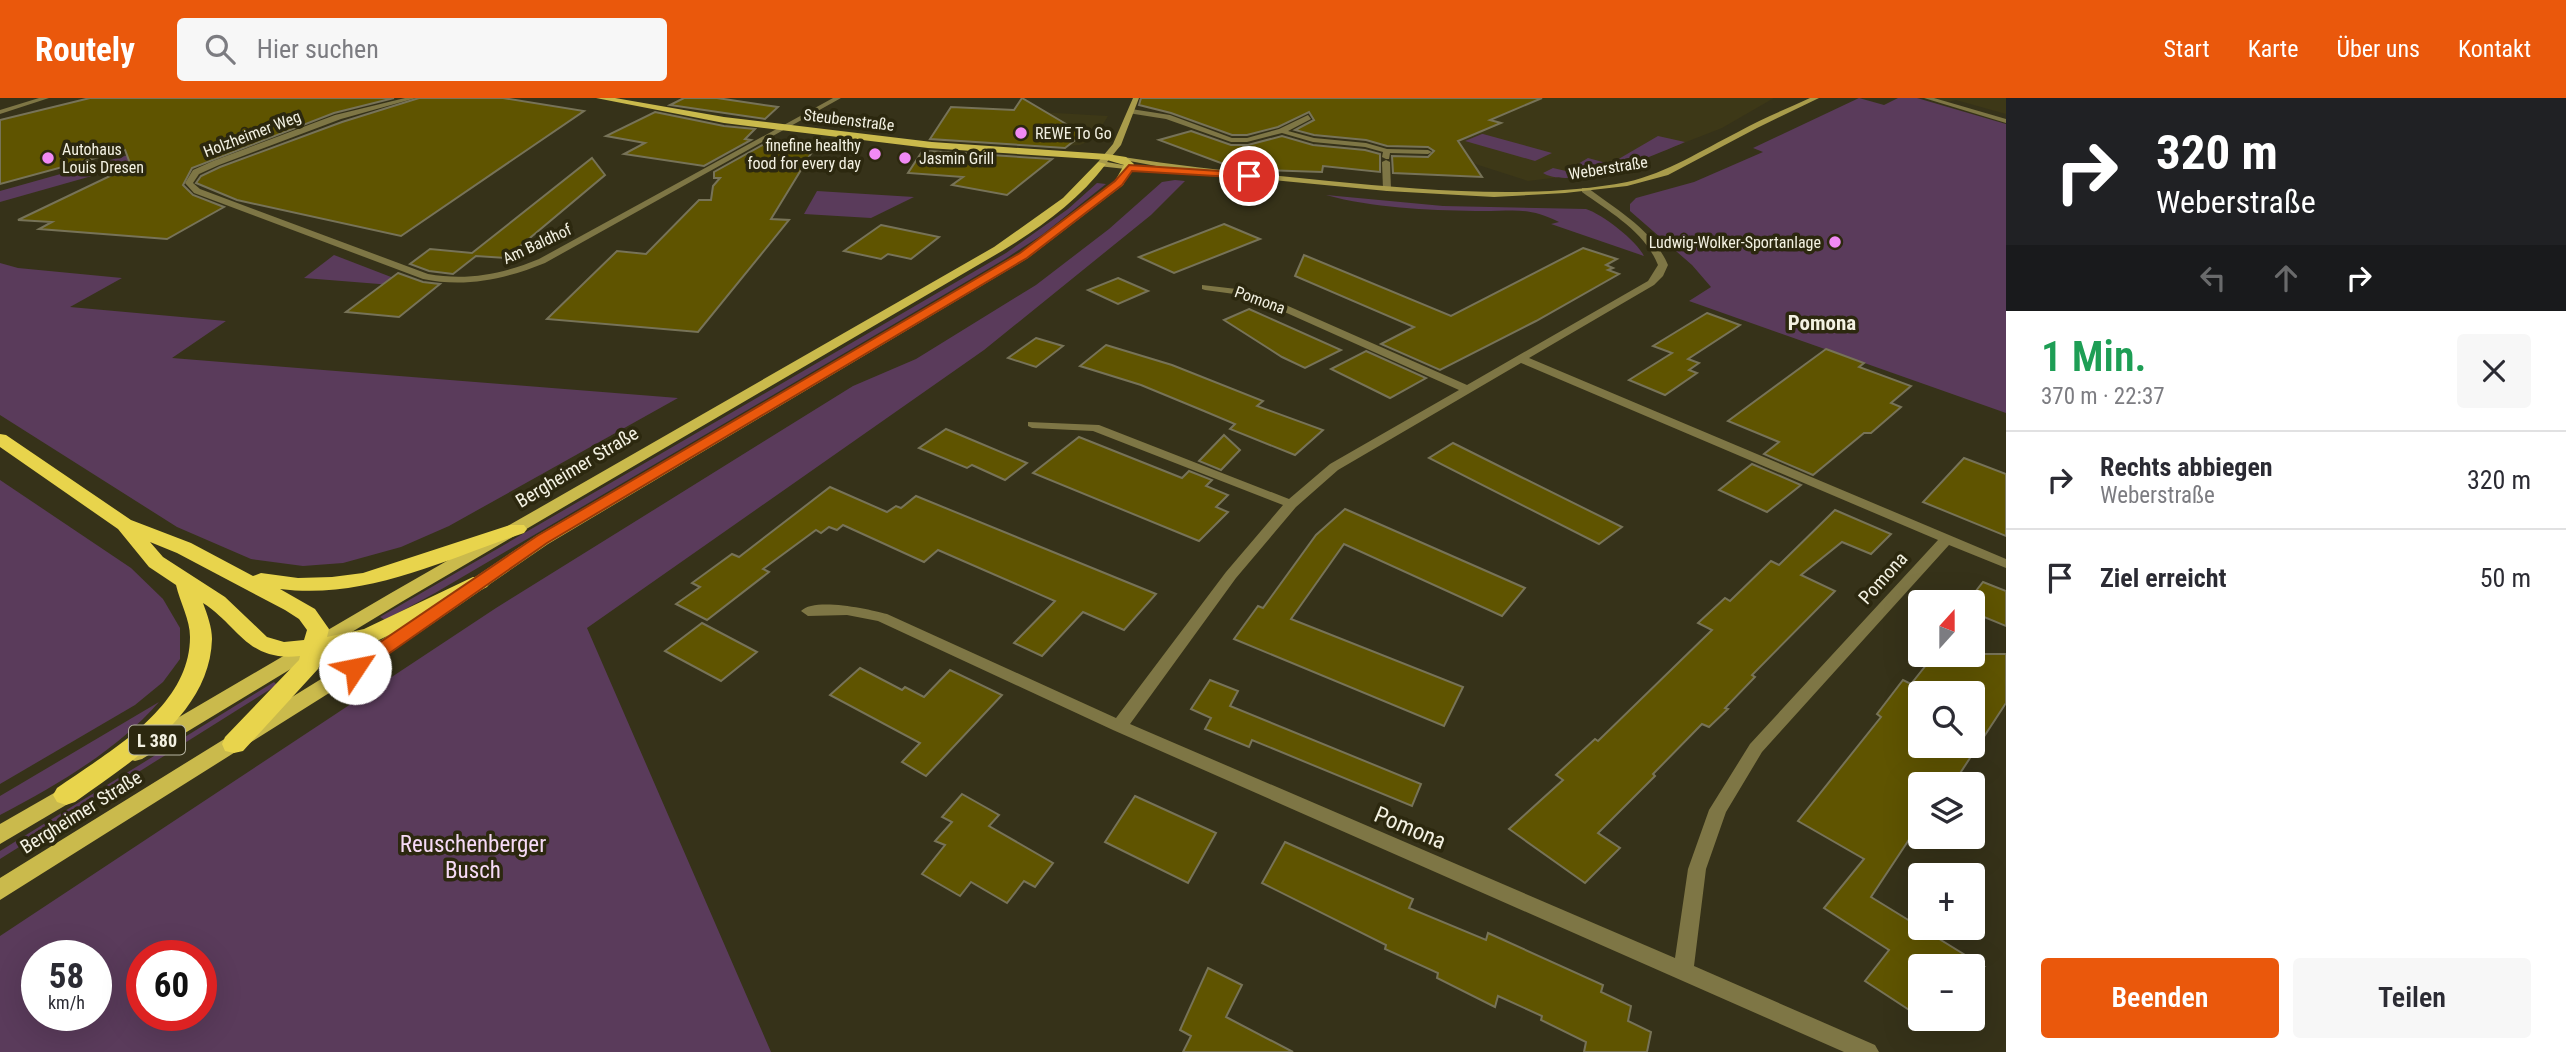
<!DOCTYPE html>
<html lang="de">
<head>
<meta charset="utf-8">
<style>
  :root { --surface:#fff; --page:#f7f7f7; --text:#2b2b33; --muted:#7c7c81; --line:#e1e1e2; --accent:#ea580c }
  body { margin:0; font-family:"Roboto Condensed",sans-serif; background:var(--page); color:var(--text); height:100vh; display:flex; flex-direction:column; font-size:26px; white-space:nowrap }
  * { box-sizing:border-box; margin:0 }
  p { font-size:23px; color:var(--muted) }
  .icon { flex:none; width:38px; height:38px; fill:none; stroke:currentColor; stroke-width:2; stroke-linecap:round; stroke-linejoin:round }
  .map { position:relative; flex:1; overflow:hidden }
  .sheet { display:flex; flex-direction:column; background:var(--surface); width:560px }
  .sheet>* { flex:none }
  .guide { background:#202124; color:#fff; overflow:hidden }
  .needle { width:46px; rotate:21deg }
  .tools { position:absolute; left:1908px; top:492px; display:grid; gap:14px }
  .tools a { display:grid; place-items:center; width:77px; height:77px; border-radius:7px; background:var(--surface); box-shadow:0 7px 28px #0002; font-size:35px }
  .speed { position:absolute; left:21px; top:842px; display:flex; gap:14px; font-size:35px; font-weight:700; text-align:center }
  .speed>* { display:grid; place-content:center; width:91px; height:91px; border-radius:50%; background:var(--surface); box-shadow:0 7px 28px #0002; line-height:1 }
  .speed small { font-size:18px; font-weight:400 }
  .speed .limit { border:10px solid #d22; background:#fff; color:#111 }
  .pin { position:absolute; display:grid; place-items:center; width:60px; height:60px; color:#fff; margin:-30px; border:4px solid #fff; border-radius:50%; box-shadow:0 2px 7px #0007 }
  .me { position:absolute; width:77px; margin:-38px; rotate:56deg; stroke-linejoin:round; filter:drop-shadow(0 0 5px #0008) }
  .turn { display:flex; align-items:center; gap:24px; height:147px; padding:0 35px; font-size:32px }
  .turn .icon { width:91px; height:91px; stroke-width:2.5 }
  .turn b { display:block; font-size:49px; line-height:60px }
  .lanes { display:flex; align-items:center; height:66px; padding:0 35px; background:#0003; justify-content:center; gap:35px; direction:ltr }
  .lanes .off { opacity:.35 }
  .round { display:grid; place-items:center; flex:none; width:74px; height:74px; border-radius:7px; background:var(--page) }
  .overview { display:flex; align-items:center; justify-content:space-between; height:119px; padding:0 35px }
  h1 { font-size:42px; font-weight:600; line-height:52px; color:#1e9e55 }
  .action { display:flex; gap:14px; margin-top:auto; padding:14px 35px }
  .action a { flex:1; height:80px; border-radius:7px; background:var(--accent); color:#fff; font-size:28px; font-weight:600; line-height:80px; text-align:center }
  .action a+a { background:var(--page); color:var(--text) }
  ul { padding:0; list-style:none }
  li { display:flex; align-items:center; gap:21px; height:98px; padding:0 35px; border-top:2px solid var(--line) }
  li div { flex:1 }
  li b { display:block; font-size:26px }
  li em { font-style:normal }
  header { display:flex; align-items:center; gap:42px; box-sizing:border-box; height:98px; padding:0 35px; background:var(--accent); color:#fff }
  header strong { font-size:33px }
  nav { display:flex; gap:38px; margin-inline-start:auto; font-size:24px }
  .search { width:490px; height:63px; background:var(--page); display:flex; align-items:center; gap:18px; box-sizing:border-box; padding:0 24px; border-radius:7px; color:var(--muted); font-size:26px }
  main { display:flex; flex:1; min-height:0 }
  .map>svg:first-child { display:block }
</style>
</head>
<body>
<header>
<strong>Routely</strong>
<div class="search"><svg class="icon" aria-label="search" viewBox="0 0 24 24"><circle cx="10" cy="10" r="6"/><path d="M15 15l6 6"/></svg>Hier suchen</div>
<nav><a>Start</a><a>Karte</a><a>Über uns</a><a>Kontakt</a></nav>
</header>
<main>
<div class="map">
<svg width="2006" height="954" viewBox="0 0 2006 954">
  <rect width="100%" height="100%" fill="#363219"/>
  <g fill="#3d3817">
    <polygon points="1269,0 1774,0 1722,30 1627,67 1601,74 1528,83"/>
    <polygon points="1935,0 2006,0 2006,16 1956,2 1947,4"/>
    <polygon points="1001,12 1108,18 1094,41 1080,47 1061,48"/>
  </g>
  <g fill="#5a3b5b" fill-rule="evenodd">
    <polygon points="1859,0 1884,7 1898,0 1917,0 2006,26 2006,315 1689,203 1711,189 1692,167 1630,113 1630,106 1636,100 1694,84 1763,54 1753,50"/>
    <polygon points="239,26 240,36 0,104 0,93"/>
    <polygon points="1482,36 1483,36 1552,55 1535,63 1465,43"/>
    <path d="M1658,38L1685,44C1655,57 1572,93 1543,75L1553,70L1566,73L1588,60L1610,66Z"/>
    <path d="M1175,82L1185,83L1151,117L984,252L587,530L771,954H0V838L496,510L853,288L916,261L1036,187L1109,131L1162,84ZM37,858H96V917H37ZM142,858H201V917H142Z"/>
    <polygon points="1097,85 1106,86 1042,137 1005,161 435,495 385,522 380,519 1006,155 1068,111"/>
    <polygon points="817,93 914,99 871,120 804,116"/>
    <path d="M1326,97L1443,108L1586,111C1602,116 1637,143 1644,158L1551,126L1559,124C1525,107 1511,114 1475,113C1426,112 1373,110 1326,97Z"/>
    <polygon points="334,157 417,189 304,180"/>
    <polygon points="0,165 18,170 122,180 70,209 226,223 172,260 678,300 449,428 401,449 343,465 303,468 251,461 177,429 0,317"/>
    <polygon points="0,382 131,470 163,501 180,530 180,561 163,584 135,607 0,686"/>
    <polygon points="274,584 277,587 0,761 0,753"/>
    <path d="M159,604C116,653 57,687 0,717V698Z"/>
  </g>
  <g fill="#5f5400" stroke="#777358" stroke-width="2" fill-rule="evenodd">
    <polygon points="90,0 394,0 334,15 192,70 183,87 193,97 224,109 167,141 39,131 52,124 18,122 131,68 125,52 0,86 0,22"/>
    <polygon points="419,0 503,0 584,13 401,138 237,102 196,85 201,78 220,69 342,24"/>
    <polygon points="684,0 717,0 778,9 765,21 670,7"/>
    <polygon points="1022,0 1083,36 1065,50 930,41 951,9 1014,12"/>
    <polygon points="1141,0 1542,0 1490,22 1501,25 1458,43 1482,79 1393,75 1392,58 1428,59 1434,53 1428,49 1387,48 1366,42 1314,37 1295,32 1314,22 1309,14 1278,29 1247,37 1232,37 1171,15 1139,7"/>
    <polygon points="655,14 724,28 755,31 745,41 751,42 704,68 624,56 645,45 606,38"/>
    <polygon points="1191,33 1231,47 1248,47 1282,38 1313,47 1365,52 1380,56 1380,74 1323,68 1322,74 1237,71 1159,42"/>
    <polygon points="768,44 815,49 771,121 789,122 698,234 547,221 617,153 646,156 699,102 711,102 713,88 720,80 714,80 714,74"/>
    <polygon points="923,52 928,53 1052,61 1007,97 952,87 963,79 908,75"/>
    <polygon points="592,60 605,77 506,160 476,158 453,176 429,173 410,166 430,151 472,155"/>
    <polygon points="1224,126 1260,141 1174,175 1139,159"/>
    <polygon points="881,127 939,139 911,161 888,156 881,161 844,153"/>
    <polygon points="1583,150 1617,161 1606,167 1613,170 1608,172 1619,176 1536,223 1440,272 1381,246 1414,229 1295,178 1304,157 1451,218"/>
    <polygon points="398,175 423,184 440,186 399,219 346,214"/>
    <polygon points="1118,180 1148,193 1118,206 1088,192"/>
    <polygon points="1249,211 1341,252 1305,270 1282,259 1224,222"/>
    <polygon points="1707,215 1740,227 1688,261 1699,265 1689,272 1697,275 1665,297 1629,282 1672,255 1653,248"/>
    <polygon points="1036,240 1063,248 1036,269 1008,260"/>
    <polygon points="1106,247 1172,267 1263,303 1257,308 1323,332 1295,357 1230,331 1235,326 1204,313 1141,287 1080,268"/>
    <polygon points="1826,251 1864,265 1859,269 1911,288 1891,305 1901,309 1871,335 1864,335 1813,377 1764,356 1779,344 1728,323"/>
    <polygon points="1366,253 1426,280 1390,300 1331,271"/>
    <polygon points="946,331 977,344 1027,365 1005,382 972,367 967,370 919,350"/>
    <polygon points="1224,337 1240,352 1221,372 1199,363"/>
    <polygon points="1079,339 1182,380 1189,373 1212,382 1206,388 1228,397 1216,409 1228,414 1199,443 1033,375"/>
    <polygon points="1453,345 1521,379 1622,429 1599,446 1429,360"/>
    <polygon points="1964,360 2006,376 2006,438 1923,404"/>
    <polygon points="1752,366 1801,387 1767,414 1719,392"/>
    <polygon points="830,389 887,414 896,408 901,410 916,398 1156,496 1124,532 1083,514 1042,558 1014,545 1055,503 938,452 924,464 843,427 837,432 829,429 821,435 816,432 763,471 769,474 707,522 676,506 700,489 692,485 732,456 739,459"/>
    <polygon points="1345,411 1525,490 1502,518 1344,446 1291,521 1463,589 1444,628 1234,541 1258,508 1263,510 1316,437"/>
    <polygon points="1835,412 1891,436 1871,456 1842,444 1801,477 1835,493 1752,577 1755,579 1725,610 1728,611 1709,629 1702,626 1653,676 1655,678 1598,735 1620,750 1585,785 1509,731 1563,682 1556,677 1595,641 1598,643 1712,532 1698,525 1725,500 1730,503 1771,463 1779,467"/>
    <polygon points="1983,484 2006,493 2006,528 1972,514 1972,498"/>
    <polygon points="702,525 757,554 721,583 665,553"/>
    <path d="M1935,556H2006V605L1953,686H1920V725L1871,799L1983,868H1920V919L1865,883L1889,852L1824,810L1864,761L1798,723L1881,619L1877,616L1903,582L1911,586ZM1920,595H1972V648H1920Z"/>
    <polygon points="860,570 902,592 905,589 924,599 950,572 1002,597 926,678 902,664 920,645 830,597"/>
    <polygon points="1210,582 1238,593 1230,608 1421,686 1412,708 1252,642 1249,649 1205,631 1211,620 1191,611"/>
    <polygon points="962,696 999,717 989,728 1053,765 1035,789 1024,783 1007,805 971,784 960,798 922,776 945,747 935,743 952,724 942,719"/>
    <polygon points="1135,698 1216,735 1188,785 1105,744"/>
    <polygon points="1285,744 1413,801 1409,810 1486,842 1488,835 1603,887 1601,894 1631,908 1628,923 1651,934 1647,954 1584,954 1586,944 1541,922 1542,918 1498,898 1495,909 1437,880 1438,875 1385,851 1386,847 1262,785"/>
    <polygon points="1208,870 1242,887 1226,919 1293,954 1183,954 1191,938 1180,932"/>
  </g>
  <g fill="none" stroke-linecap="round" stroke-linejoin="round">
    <g fill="#7e7645" fill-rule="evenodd">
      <polygon points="39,0 49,0 0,16 0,12"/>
      <path d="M405,0H416L341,21L219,67L199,76L193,85L200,91L428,176C467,183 503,176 539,161L833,0H841L545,165C506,181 465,190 423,181L194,95L185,85L193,72L213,63L335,17Z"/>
      <polygon points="1924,0 1934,0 2006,21 2006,25"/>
      <polygon points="1131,11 1170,17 1232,40 1247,40 1279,31 1308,17 1311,21 1288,33 1314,40 1366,45 1387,51 1428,52 1432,54 1428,56 1390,55 1389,61 1386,61 1382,59 1383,54 1365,49 1313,44 1282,35 1247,44 1231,44 1166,21 1128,15"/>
      <polygon points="1386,62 1390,64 1391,91 1387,93 1383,91 1382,64"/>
      <path d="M1582,90H1588C1617,112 1653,132 1668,167L1663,178L1654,187L1529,260L2006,461V470L1949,447L1762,654L1726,714L1706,771L1694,868L1875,947L1879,954H1844L1113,632L878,523L847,517L808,518L801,513C814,499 869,511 887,516L1116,620L1226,474L1283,407L1093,333L1032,330L1028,328V324L1099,327L1289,401L1330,366L1459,292L1249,198L1205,192L1202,191V187L1254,193L1467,287L1648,183L1658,167C1645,134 1610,114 1582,94ZM1521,265L1938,442L1750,646L1709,712L1688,771L1675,860L1130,626L1236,480L1296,409L1338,372Z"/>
    </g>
    <g fill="#a99c4b" fill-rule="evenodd">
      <polygon points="1133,0 1139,0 1121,47 1107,64 1139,70 1135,72 1098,68 1098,64 1113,46"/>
      <path d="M1810,0H1819L1757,30L1668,77L1627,88L1565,95L1494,99L1387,93L1188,74L1119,61L1123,59C1191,70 1260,76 1329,83C1422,92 1535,102 1627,84C1667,75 1702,52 1738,34C1761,21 1786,11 1810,0Z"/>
    </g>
    <g fill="#caba4c" fill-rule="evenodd">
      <polygon points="596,0 615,0 724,19 932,44 1107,56 1126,59 1134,66 1123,87 1028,160 548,446 361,575 0,802 0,780 347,565 536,438 1020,156 1115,83 1124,67 1107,62 928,50 724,25"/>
      <path d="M1098,64L1106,66C1078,103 1041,129 1002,153L403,503L142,661L135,663L128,661L125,655L128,649L391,495L994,149L1063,100Z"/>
      <polygon points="75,683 83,685 86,691 83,697 0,746 0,726"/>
    </g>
    <path fill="#e8d44c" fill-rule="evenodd" d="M0,336L6,337L131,422L191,445L253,478L261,475L298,480L332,479L363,475L510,427H524L527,431L524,435C444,462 366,502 280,491L315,511L329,531L327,539L364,531L473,479H487L491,484L487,489L379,542L324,555L318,571L243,653L234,655L225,653L222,646L225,639L299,562L300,558C247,564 240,529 203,505C207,516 212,529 212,541C210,617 130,664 75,704L66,707L57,704L53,697L57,690C108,654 190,610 190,539C190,522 180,504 176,487L149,469L118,431L0,349ZM150,444L177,455L285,512L299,521L307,532L304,542L284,544L267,539L225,499L163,459Z"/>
  </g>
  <polygon fill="#ea580c" stroke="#983908" stroke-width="2" points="1129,67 1249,75 1254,78 1249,80 1132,73 1122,87 1027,160 547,445 361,575 348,575 346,570 348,566 537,438 1020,155 1115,83"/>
  <g fill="#f18af4" stroke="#2c280f" stroke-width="2.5">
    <circle cx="1021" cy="35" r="7"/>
    <circle cx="875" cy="56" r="7"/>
    <circle cx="48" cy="60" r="7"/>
    <circle cx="905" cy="60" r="7"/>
    <circle cx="1835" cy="144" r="7"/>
  </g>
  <g text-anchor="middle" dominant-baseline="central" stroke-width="7" stroke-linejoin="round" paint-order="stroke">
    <g font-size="16" fill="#f3f1e2" stroke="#2c280f">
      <text transform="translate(849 22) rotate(7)">Steubenstraße</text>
      <text transform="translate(252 36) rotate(-21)">Holzheimer Weg</text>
      <text transform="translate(1608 70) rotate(-9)">Weberstraße</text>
      <text transform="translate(537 146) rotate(-25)">Am Baldhof</text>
      <text transform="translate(1260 202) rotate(20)">Pomona</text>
    </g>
    <g font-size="16" fill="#f3f1e2" stroke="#2c280f" text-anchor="start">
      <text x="1035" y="35">REWE To Go</text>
      <text x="861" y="47" text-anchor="end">finefine healthy<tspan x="861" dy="18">food for every day</tspan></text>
      <text x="62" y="51">Autohaus<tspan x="62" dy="18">Louis Dresen</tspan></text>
      <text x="919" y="60">Jasmin Grill</text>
      <text x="1821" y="144" text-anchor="end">Ludwig-Wolker-Sportanlage</text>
    </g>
    <rect fill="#2c280f" stroke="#b7b5a3" stroke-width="2" x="129" y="627.5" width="56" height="29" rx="5"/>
    <g font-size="18" font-weight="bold" fill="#f3f1e2">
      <text x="157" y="642">L 380</text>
    </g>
    <g font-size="19" fill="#f3f1e2" stroke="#2c280f">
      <text transform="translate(577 369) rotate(-31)">Bergheimer Straße</text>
      <text transform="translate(1883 480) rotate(-48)">Pomona</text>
      <text transform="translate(81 714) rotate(-32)">Bergheimer Straße</text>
    </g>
    <g font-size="21" font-weight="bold" fill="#f3f1e2" stroke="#2c280f">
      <text x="1822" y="225">Pomona</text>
    </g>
    <g font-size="23" fill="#f3f1e2" stroke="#2c280f">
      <text transform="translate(1410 730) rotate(23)">Pomona</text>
    </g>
    <g font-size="23" fill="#f6daf6" stroke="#2c280f">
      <text x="473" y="746">Reuschenberger<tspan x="473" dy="26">Busch</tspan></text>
    </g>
  </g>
</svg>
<div class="tools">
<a><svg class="needle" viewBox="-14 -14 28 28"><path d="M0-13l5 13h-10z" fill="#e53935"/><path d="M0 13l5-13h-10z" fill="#7c7c81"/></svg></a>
<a><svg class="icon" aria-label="search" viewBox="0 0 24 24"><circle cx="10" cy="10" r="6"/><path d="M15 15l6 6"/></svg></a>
<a><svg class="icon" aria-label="layers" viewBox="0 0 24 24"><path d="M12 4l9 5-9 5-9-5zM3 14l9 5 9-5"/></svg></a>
<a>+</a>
<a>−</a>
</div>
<div class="speed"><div>58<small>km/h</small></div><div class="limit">60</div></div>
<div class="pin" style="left:1249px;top:78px;background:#d93025"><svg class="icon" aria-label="arrive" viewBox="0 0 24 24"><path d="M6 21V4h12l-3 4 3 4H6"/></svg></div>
<svg class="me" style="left:355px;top:570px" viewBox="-20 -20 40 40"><circle r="19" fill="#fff"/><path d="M0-13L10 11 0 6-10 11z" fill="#ea580c"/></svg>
</div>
<section class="sheet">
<div class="guide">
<div class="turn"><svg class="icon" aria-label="right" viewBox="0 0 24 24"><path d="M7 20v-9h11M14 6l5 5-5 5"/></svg><div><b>320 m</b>Weberstraße</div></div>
<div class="lanes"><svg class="icon off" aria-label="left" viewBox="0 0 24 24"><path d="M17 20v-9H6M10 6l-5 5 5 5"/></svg><svg class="icon off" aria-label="ahead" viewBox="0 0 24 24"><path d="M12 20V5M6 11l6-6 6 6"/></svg><svg class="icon" aria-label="right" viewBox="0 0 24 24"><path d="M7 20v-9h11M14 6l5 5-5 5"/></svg></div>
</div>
<div class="overview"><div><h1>1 Min.</h1><p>370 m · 22:37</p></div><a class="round"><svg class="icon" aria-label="close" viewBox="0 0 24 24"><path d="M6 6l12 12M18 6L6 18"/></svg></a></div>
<ul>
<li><svg class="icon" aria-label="right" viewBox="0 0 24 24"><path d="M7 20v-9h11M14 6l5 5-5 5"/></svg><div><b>Rechts abbiegen</b><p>Weberstraße</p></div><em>320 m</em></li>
<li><svg class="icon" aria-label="arrive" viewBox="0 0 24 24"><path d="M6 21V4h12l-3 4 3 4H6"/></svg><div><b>Ziel erreicht</b></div><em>50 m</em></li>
</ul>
<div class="action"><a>Beenden</a><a>Teilen</a></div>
</section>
</main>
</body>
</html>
